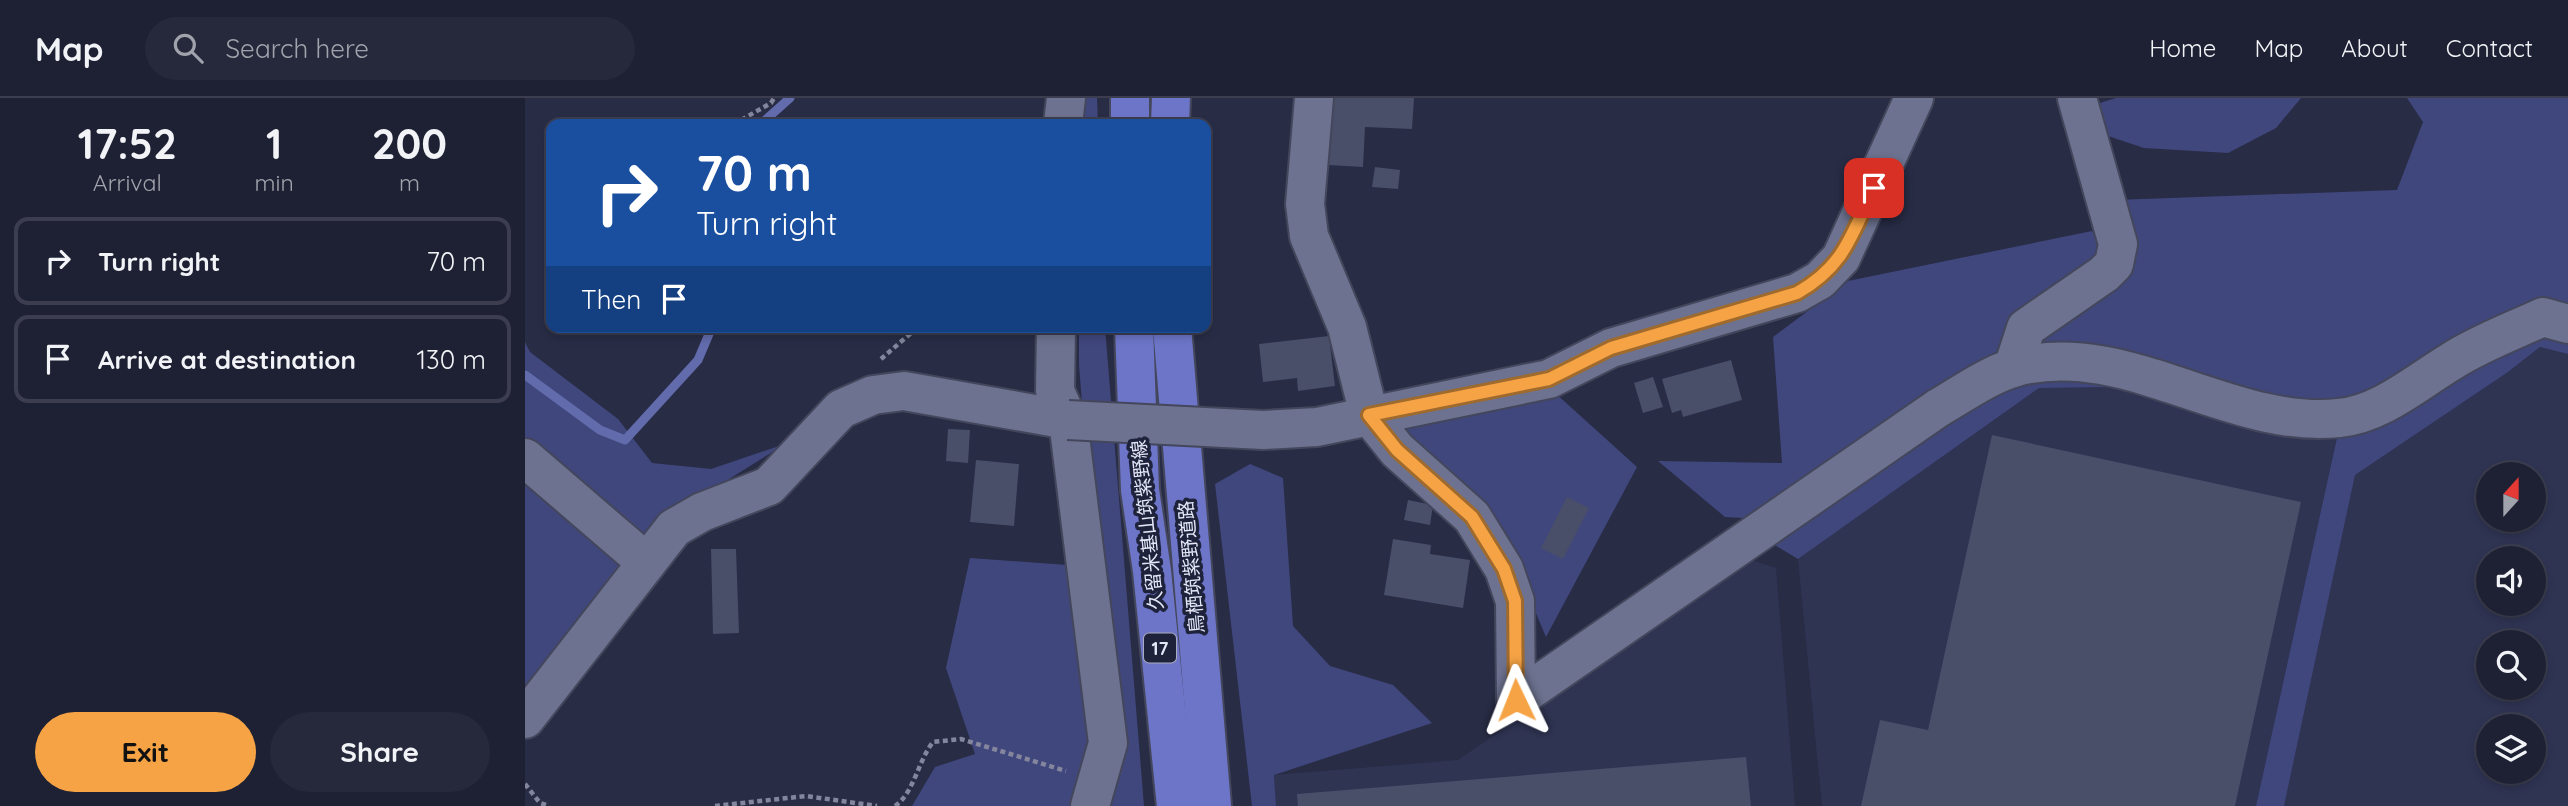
<!DOCTYPE html>
<html lang="en">
<head>
<meta charset="utf-8">
<style>
  :root { --surface:#1e2134; --page:#26293c; --text:#f1f3f6; --muted:#a1a3ac; --line:#3c3e4f; --accent:#f5a345 }
  body { margin:0; font-family:Quicksand,"Noto Sans JP",sans-serif; background:var(--page); color:var(--text); height:100vh; display:flex; flex-direction:column; font-size:26px; white-space:nowrap }
  * { box-sizing:border-box; margin:0 }
  p { font-size:23px; color:var(--muted) }
  .icon { flex:none; width:38px; height:38px; fill:none; stroke:currentColor; stroke-width:2; stroke-linecap:round; stroke-linejoin:round }
  .map { position:relative; flex:1; overflow:hidden }
  .side { display:flex; flex-direction:column; background:var(--surface); width:525px }
  .side>* { flex:none }
  .hud { position:absolute; left:21px; top:21px; width:665px; height:214px; border-radius:14px; box-shadow:0 4px 10px #0003,0 0 0 2px var(--line); background:#1a4fa0; color:#fff; overflow:hidden }
  .needle { width:46px; rotate:21deg }
  .tools { position:absolute; left:1951px; top:364px; display:grid; gap:14px }
  .tools a { display:grid; place-items:center; width:70px; height:70px; border-radius:50%; background:var(--surface); box-shadow:0 4px 10px #0003,0 0 0 2px var(--line); font-size:35px }
  .pin { position:absolute; display:grid; place-items:center; width:60px; height:60px; color:#fff; margin:-30px; border-radius:14px; box-shadow:0 4px 10px #0006 }
  .me { position:absolute; width:77px; margin:-38px; rotate:358deg; stroke-linejoin:round; filter:drop-shadow(0 0 5px #0008) }
  .turn { display:flex; align-items:center; gap:24px; height:147px; padding:0 35px; font-size:32px }
  .turn .icon { width:91px; height:91px; stroke-width:2.5 }
  .turn b { display:block; font-size:49px; line-height:60px }
  .then { display:flex; align-items:center; height:66px; padding:0 35px; background:#0003; gap:14px; font-size:26px }
  .eta { display:flex; justify-content:space-evenly; align-items:center; height:119px; text-align:center }
  .eta b { font-size:42px; font-weight:700; line-height:49px }
  .button { display:flex; gap:14px; margin-top:auto; padding:14px 35px }
  .button a { flex:1; height:80px; border-radius:42px; background:var(--accent); color:#111; font-size:28px; font-weight:700; line-height:80px; text-align:center }
  .button a+a { background:var(--page); color:var(--text) }
  ul { padding:0; list-style:none }
  li { display:flex; align-items:center; gap:21px; height:88px; margin:0 14px 10px; padding:0 21px; border:4px solid var(--line); border-radius:14px }
  li div { flex:1 }
  li b { display:block; font-size:26px }
  li em { font-style:normal }
  header { display:flex; align-items:center; gap:42px; box-sizing:border-box; height:98px; padding:0 35px; background:var(--surface); border-bottom:2px solid var(--line) }
  header strong { font-size:33px }
  nav { display:flex; gap:38px; margin-inline-start:auto; font-size:24px }
  .search { width:490px; height:63px; background:var(--page); display:flex; align-items:center; gap:18px; box-sizing:border-box; padding:0 24px; border-radius:38px; color:var(--muted); font-size:26px }
  main { display:flex; flex:1; min-height:0 }
  .map>svg:first-child { display:block }
</style>
</head>
<body>
<header>
<strong>Map</strong>
<div class="search"><svg class="icon" aria-label="search" viewBox="0 0 24 24"><circle cx="10" cy="10" r="6"/><path d="M15 15l6 6"/></svg>Search here</div>
<nav><a>Home</a><a>Map</a><a>About</a><a>Contact</a></nav>
</header>
<main>
<section class="side">
<div class="eta">
<div><b>17:52</b><p>Arrival</p></div>
<div><b>1</b><p>min</p></div>
<div><b>200</b><p>m</p></div>
</div>
<ul>
<li><svg class="icon" aria-label="right" viewBox="0 0 24 24"><path d="M7 20v-9h11M14 6l5 5-5 5"/></svg><div><b>Turn right</b></div><em>70 m</em></li>
<li><svg class="icon" aria-label="arrive" viewBox="0 0 24 24"><path d="M6 21V4h12l-3 4 3 4H6"/></svg><div><b>Arrive at destination</b></div><em>130 m</em></li>
</ul>
<div class="button"><a>Exit</a><a>Share</a></div>
</section>
<div class="map">
<svg width="2043" height="708" viewBox="0 0 2043 708">
  <rect width="100%" height="100%" fill="#282c45"/>
  <g fill="#2f3453" fill-rule="evenodd">
    <path d="M2015,249L2043,256V708H1759L1830,377L1983,274ZM1964,376H2009V422H1964ZM1964,460H2009V506H1964ZM1964,544H2009V590H1964ZM1964,628H2009V674H1964Z"/>
    <polygon points="1591,289 1813,334 1731,708 1297,708 1273,461 1514,290"/>
    <polygon points="1226,462 1251,470 1270,708 751,708 749,677 933,662"/>
  </g>
  <g fill="#40477d">
    <polygon points="556,0 572,0 573,26 555,26"/>
    <polygon points="1591,0 1776,0 1751,30 1703,55 1619,50 1577,36 1565,8"/>
    <polygon points="1882,0 2043,0 2043,256 2015,249 1983,274 1830,377 1759,708 1731,708 1813,335 1591,289 1514,290 1273,461 1243,443 1239,421 1200,419 1133,363 1257,365 1248,239 1323,183 1567,133 1596,175 1590,102 1872,92 1898,24"/>
    <polygon points="554,229 580,229 619,708 387,708 410,669 450,656 421,570 445,460 570,469 554,267"/>
    <polygon points="0,244 5,254 93,321 127,365 186,371 260,346 145,418 0,604"/>
    <polygon points="1029,294 1112,369 1021,539 981,444 878,332"/>
    <polygon points="725,366 758,380 768,528 805,568 868,587 907,625 749,677 751,708 727,708 690,386"/>
  </g>
  <g fill="none" stroke-linecap="round" stroke-linejoin="round">
    <g stroke="#626bac" stroke-width="9">
      <polyline points="236,26 265,0"/>
      <polyline points="0,277 75,332 100,342 173,262 187,229"/>
    </g>
  </g>
  <g fill="#494e69">
    <polygon points="805,0 889,0 887,31 840,29 838,69 803,67"/>
    <polygon points="850,69 875,72 873,91 847,89"/>
    <polygon points="804,238 810,288 773,293 772,280 738,284 734,246"/>
    <polygon points="1206,262 1217,302 1158,319 1156,312 1147,315 1137,281"/>
    <polygon points="1128,279 1138,309 1118,315 1109,285"/>
    <polygon points="423,331 445,332 443,365 421,363"/>
    <polygon points="1467,337 1776,404 1710,708 1336,708 1355,622 1403,632"/>
    <polygon points="451,362 494,366 489,428 445,424"/>
    <polygon points="1042,399 1064,410 1038,461 1016,450"/>
    <polygon points="883,402 908,407 905,427 879,422"/>
    <polygon points="868,441 906,447 905,456 945,462 938,510 859,497"/>
    <polygon points="186,451 211,451 214,535 188,536"/>
    <polygon points="1221,659 1226,708 773,708 772,696"/>
  </g>
  <g fill="none" stroke-linecap="round" stroke-linejoin="round">
    <defs>
      <g id="minor">
        <path d="M789,0L780,106L784,138L822,229L844,317L872,352L947,419L979,471L990,503L991,602L1413,310C1437,296 1462,278 1488,270C1597,238 1705,332 1814,320C1856,316 1892,284 1927,263C1955,245 1988,233 2018,219L2043,226"/>
        <polyline points="538,26 541,0"/>
        <polyline points="531,229 530,293 543,322 583,645 565,708"/>
        <polyline points="1488,270 1501,230 1579,176 1589,166 1593,146 1552,0"/>
        <polyline points="738,332 792,329 1024,281 1086,250 1272,195 1295,182 1316,160 1389,0"/>
        <polyline points="0,360 121,464"/>
        <polyline points="0,621 149,430 177,414 244,388 316,311 348,297 379,293 543,322"/>
      </g>
      <g id="major">
        <polyline points="605,26 605,0"/>
        <polyline points="645,26 646,0"/>
        <polyline points="609,229 615,392 627,473 651,708"/>
        <polyline points="647,229 687,708"/>
      </g>
    </defs>
    <use href="#minor" stroke="#44475c" stroke-width="42"/>
    <use href="#major" stroke="#44475c" stroke-width="42"/>
    <g stroke="#83869c" stroke-width="4.5" stroke-dasharray="5 3.5" stroke-linecap="butt">
      <polyline points="209,26 246,5 249,0"/>
      <polyline points="356,261 393,229"/>
      <polyline points="0,686 15,705 24,708"/>
      <polyline points="190,708 281,698 352,708"/>
      <path d="M370,708C389,695 393,663 408,644L436,641L541,673"/>
    </g>
    <use href="#minor" stroke="#6c728f" stroke-width="38"/>
    <use href="#major" stroke="#6d75c8" stroke-width="38"/>
    <defs>
      <polyline id="minor-bridge" points="543,322 738,332"/>
    </defs>
    <use href="#minor-bridge" stroke="#44475c" stroke-width="42" stroke-linecap="butt"/>
    <use href="#minor-bridge" stroke="#6c728f" stroke-width="38"/>
  </g>
  <g fill="none" stroke-linecap="round" stroke-linejoin="round">
    <defs>
      <path id="route" d="M991,602L990,503L979,471L947,419L872,352L844,317L1024,281L1086,250L1272,195C1320,168 1326,137 1349,90"/>
    </defs>
    <use href="#route" stroke="#9f6a2d" stroke-width="18"/>
    <use href="#route" stroke="#f5a345" stroke-width="12"/>
  </g>
  <g text-anchor="middle" dominant-baseline="central" stroke-width="7" stroke-linejoin="round" paint-order="stroke">
    <rect fill="#1e223b" stroke="#a9acbf" stroke-width="2" x="619" y="535.5" width="32" height="29" rx="5"/>
    <g font-size="18" font-weight="bold" fill="#e4e7f8">
      <text x="635" y="550">17</text>
    </g>
    <g font-size="19" fill="#e4e7f8" stroke="#1e223b">
      <text transform="translate(622 427) rotate(-96)">久留米基山筑紫野線</text>
      <text transform="translate(666 469) rotate(-95)">鳥栖筑紫野道路</text>
    </g>
  </g>
</svg>
<div class="tools">
<a><svg class="needle" viewBox="-14 -14 28 28"><path d="M0-13l5 13h-10z" fill="#e53935"/><path d="M0 13l5-13h-10z" fill="#a1a3ac"/></svg></a>
<a><svg class="icon" aria-label="sound" viewBox="0 0 24 24"><path d="M4 9h4l5-4v14l-5-4H4zM17 9q2 3 0 6"/></svg></a>
<a><svg class="icon" aria-label="search" viewBox="0 0 24 24"><circle cx="10" cy="10" r="6"/><path d="M15 15l6 6"/></svg></a>
<a><svg class="icon" aria-label="layers" viewBox="0 0 24 24"><path d="M12 4l9 5-9 5-9-5zM3 14l9 5 9-5"/></svg></a>
</div>
<div class="pin" style="left:1349px;top:90px;background:#d93025"><svg class="icon" aria-label="arrive" viewBox="0 0 24 24"><path d="M6 21V4h12l-3 4 3 4H6"/></svg></div>
<svg class="me" style="left:991px;top:602px" viewBox="-20 -20 40 40"><path d="M0-17L14 15 0 8-14 15z" fill="#f5a345" stroke="#fff" stroke-width="4"/></svg>
<div class="hud">
<div class="turn"><svg class="icon" aria-label="right" viewBox="0 0 24 24"><path d="M7 20v-9h11M14 6l5 5-5 5"/></svg><div><b>70 m</b>Turn right</div></div>
<div class="then">Then<svg class="icon" aria-label="arrive" viewBox="0 0 24 24"><path d="M6 21V4h12l-3 4 3 4H6"/></svg></div>
</div>
</div>
</main>
</body>
</html>
